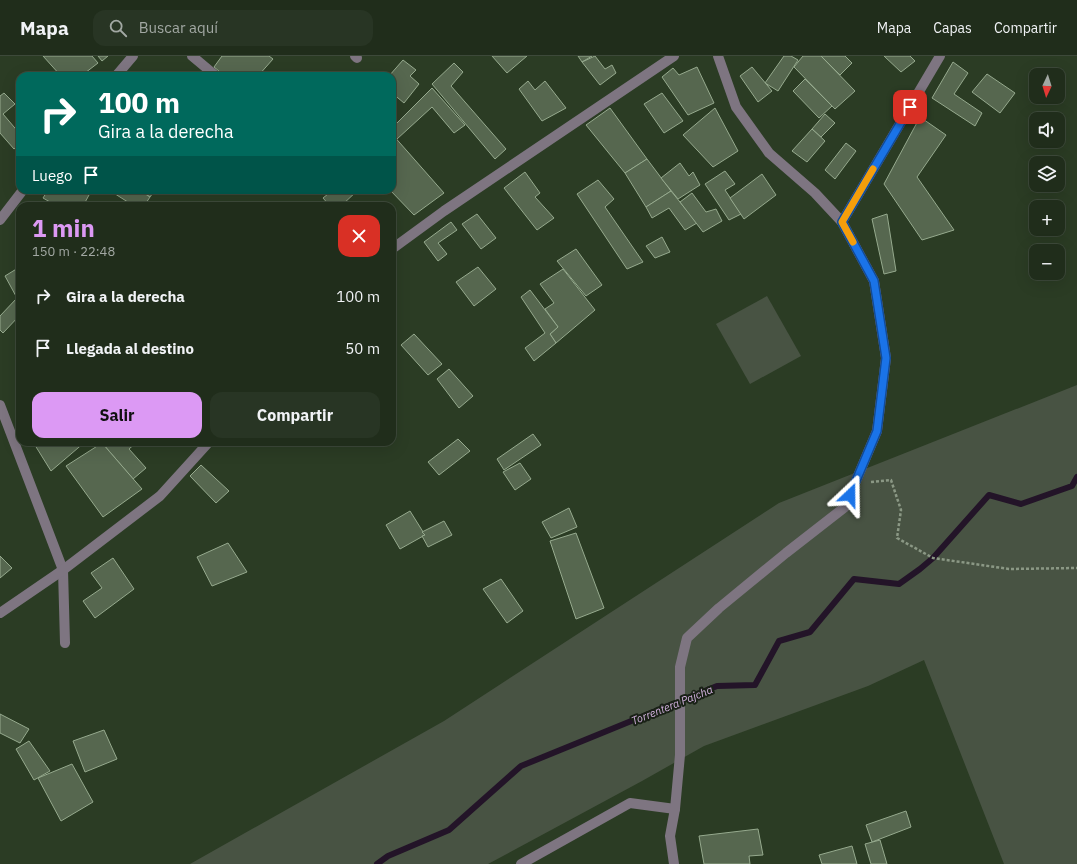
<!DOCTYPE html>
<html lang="es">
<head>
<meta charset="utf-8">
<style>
  :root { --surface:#202d1b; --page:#283524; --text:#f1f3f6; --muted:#a2a8a3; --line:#3d493a; --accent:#dc99f4 }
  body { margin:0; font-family:"IBM Plex Sans",sans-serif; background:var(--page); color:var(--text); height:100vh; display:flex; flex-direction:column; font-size:15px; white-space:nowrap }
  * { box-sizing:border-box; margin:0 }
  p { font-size:13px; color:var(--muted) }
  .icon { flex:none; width:22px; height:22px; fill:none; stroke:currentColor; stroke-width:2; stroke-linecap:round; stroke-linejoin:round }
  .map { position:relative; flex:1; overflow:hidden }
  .drawer { position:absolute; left:16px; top:146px; width:380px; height:244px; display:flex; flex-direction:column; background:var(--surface); border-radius:12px; box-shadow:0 4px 16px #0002,0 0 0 1px var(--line) }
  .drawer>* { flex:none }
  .top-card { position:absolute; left:16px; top:16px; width:380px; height:122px; border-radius:12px; box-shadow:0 4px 16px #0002,0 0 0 1px var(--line); background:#00695c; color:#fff; overflow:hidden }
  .needle { width:26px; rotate:184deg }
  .fabs { position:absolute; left:1029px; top:12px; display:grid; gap:8px }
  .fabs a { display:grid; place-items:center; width:36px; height:36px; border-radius:8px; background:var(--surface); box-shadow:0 4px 16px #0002,0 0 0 1px var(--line); font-size:20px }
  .pin { position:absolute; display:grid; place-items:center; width:34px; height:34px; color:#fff; margin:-17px; border-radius:8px; box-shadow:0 2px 6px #0006 }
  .me { position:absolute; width:44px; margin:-22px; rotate:23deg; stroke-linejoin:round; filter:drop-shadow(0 0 3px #0008) }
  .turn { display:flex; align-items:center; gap:14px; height:84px; padding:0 16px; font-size:18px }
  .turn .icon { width:52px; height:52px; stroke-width:2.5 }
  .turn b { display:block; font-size:28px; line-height:34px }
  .then { display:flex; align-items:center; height:38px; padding:0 16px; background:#0003; gap:8px; font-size:15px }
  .round { display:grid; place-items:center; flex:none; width:42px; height:42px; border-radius:12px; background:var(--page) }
  .overview { display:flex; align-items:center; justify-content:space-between; height:68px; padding:0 16px }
  h1 { font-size:24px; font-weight:700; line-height:30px; color:var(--accent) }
  .primary-button { display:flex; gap:8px; margin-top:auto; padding:8px 16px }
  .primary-button a { flex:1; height:46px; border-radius:12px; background:var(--accent); color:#111; font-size:16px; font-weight:700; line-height:46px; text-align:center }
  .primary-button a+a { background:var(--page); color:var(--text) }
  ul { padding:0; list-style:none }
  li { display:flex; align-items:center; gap:12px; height:52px; padding:0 16px }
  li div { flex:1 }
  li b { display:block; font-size:15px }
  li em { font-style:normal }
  header { display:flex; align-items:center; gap:24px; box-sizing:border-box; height:56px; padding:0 20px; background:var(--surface); border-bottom:1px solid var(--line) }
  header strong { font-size:19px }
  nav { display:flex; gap:22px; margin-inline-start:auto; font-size:14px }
  .search { width:280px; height:36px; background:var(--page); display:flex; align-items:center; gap:10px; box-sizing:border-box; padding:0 14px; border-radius:12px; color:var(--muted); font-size:15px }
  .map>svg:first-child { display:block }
</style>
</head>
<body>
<header>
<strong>Mapa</strong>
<div class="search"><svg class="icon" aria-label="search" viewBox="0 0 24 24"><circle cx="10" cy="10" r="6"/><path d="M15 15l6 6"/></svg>Buscar aquí</div>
<nav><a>Mapa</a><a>Capas</a><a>Compartir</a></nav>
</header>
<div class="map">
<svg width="1077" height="808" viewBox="0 0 1077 808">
  <rect width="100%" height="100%" fill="#2b3c24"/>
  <g fill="#485343">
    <polygon points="767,240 801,300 750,328 716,268"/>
    <polygon points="1077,329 1077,808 1004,808 924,604 868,630 704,690 642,725 488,808 190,808 444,665 779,447"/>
  </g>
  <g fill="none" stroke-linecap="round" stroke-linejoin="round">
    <polyline stroke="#231428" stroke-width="6" points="377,808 388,800 449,774 521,710 717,630 755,629 779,585 810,576 854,523 899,528 920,513 933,502 989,439 1021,448 1072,430 1077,421"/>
  </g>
  <g fill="#56674f" stroke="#96aa8e">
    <polygon points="43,0 92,0 98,7 81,20 61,20"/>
    <polygon points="98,0 108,0 102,5"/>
    <polygon points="222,0 269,0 273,3 258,20 225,20 214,11"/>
    <polygon points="492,0 527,0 507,17"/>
    <polygon points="578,0 592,0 582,6"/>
    <polygon points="595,0 605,13 612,9 616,17 600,29 582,6"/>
    <polygon points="784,0 791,0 798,4 778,35 765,27"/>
    <polygon points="803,0 821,0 855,35 835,53 794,11"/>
    <polygon points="821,0 845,0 852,7 840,19"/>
    <polygon points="884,0 910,0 915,5 901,16"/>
    <polygon points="403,4 416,14 410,20 419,28 404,47 392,37 392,20 389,20"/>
    <polygon points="953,6 968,17 954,38 982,57 975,70 932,42"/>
    <polygon points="454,7 463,16 451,30 506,93 495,103 432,28"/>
    <polygon points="697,11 714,47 688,59 662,21 673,12 679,19"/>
    <polygon points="752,11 772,35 758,46 740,20"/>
    <polygon points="987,18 1015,37 1000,57 972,36"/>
    <polygon points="805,23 832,50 819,62 793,35"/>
    <polygon points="528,25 535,34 545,25 566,52 542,65 519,33"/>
    <polygon points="432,32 465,69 454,77 432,51 397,83 392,77 392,72"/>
    <polygon points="4,37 15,48 3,58 20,78 20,88 14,93 0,77 0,40"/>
    <polygon points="662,37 683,65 664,77 644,48"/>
    <polygon points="610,52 647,103 625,117 586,69"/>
    <polygon points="715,52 738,95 713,111 683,79"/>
    <polygon points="825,58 835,67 821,81 812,73"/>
    <polygon points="920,61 946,79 917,121 954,174 922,184 884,128"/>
    <polygon points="812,73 825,85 807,106 792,95"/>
    <polygon points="392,78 444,137 414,159 390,134 392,134"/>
    <polygon points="846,87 856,95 835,123 825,114"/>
    <polygon points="647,103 671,135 646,151 625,117"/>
    <polygon points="680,107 689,120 693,116 700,129 678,143 661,122"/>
    <polygon points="725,115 735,128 725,134 741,158 729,164 705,128"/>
    <polygon points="525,116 540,137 535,141 554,162 537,174 504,132"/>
    <polygon points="762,118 776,139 744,163 730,142"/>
    <polygon points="598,124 614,143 605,151 643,206 627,213 577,138"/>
    <polygon points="48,134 82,134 89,139 83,150 57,150 43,142"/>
    <polygon points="109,134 139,134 150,141 144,150 134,150"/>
    <polygon points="141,134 155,134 150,141"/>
    <polygon points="333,134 358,134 341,150 330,150 323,142"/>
    <polygon points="671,135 697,167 685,174 669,152 652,162 646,151"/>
    <polygon points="692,137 706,156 716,153 722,165 703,176 680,146"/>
    <polygon points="477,158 496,182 481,193 462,168"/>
    <polygon points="887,158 896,215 884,218 872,163"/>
    <polygon points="392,162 397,167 392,172"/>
    <polygon points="451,166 457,174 438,187 447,198 438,205 424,186"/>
    <polygon points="662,181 670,196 655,202 646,190"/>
    <polygon points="576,193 602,229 586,240 557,205"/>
    <polygon points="478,211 496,233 474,250 456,226"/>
    <polygon points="18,212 20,217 20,259 3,277 0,274 0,260 17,242 5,220"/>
    <polygon points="563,213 595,254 556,287 550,278 558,271 545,253 554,247 540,228"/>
    <polygon points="530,234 558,271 550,278 556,287 534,305 525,292 545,277 521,241"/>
    <polygon points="414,278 442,308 428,319 401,289"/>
    <polygon points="449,313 473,340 459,352 437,323"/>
    <polygon points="533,378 541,389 504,414 497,403"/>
    <polygon points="458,383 470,395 439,419 428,406"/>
    <polygon points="33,386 85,386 51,415"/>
    <polygon points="108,386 137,386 129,393 146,412 133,423 104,389"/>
    <polygon points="102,387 142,433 103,461 66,410"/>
    <polygon points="520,407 531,423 515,434 503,416"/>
    <polygon points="201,409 229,435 216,447 190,420"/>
    <polygon points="569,452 577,471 551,482 542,466"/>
    <polygon points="410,455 425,479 400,493 386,469"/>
    <polygon points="444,465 452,479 428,491 422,480 425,479 422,476"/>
    <polygon points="576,477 604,552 576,563 550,485"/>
    <polygon points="228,487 247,516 212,530 197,501"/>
    <polygon points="0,500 12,512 0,522"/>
    <polygon points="113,502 134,533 95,562 83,545 102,532 91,517"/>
    <polygon points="501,523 523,555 507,567 483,533"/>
    <polygon points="0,658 29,673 20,687 0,677"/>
    <polygon points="104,674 117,703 85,716 73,685"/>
    <polygon points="29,685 50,715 34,724 16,693"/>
    <polygon points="72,708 93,746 61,765 38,722"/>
    <polygon points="906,755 911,771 872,786 866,769"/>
    <polygon points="758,773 763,799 749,800 750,808 704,808 699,780"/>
    <polygon points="880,784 887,808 871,808 865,788"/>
    <polygon points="852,790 857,808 822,808 819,799"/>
  </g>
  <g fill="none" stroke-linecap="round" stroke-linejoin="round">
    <polyline stroke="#8b9885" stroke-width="2.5" stroke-dasharray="3 2" stroke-linecap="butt" points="871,426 891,424 901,454 897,482 933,502 1009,513 1077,512"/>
    <g stroke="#7e7581" stroke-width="10">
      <polyline points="192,0 216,20"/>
      <polyline points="355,0 357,2"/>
      <polyline points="116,20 133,0"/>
      <polyline points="0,164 23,134"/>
      <polyline points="842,166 940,0"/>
      <polyline points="392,193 444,155 674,0"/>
      <polyline points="0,349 63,514 65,587"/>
      <polyline points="0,557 63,514 160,440 209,386"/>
      <polyline points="521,808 630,747 675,753"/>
      <polyline points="674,808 670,780 675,753 680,699 680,611 687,582 719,552 786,497 845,451 877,375 886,302 874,225 842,166 815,137 769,97 736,51 718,0"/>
    </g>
  </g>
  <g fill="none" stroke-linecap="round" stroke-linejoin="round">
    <defs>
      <polyline id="route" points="850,439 877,375 886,302 874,225 842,166 910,51"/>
    </defs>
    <use href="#route" stroke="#114b97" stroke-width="10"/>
    <use href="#route" stroke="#1a73e8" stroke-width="7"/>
    <polyline stroke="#f59e0b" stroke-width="7" points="853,186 842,166 873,113"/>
  </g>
  <g text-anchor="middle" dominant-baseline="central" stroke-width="4" stroke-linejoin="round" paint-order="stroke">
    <g font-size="11" font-style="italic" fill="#d2b1de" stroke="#192116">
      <text transform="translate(672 649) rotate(-22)">Torrentera Pajcha</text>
    </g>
  </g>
</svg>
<div class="fabs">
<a><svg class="needle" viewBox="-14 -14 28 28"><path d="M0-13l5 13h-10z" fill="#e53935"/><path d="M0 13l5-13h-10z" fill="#a2a8a3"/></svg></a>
<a><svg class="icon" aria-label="sound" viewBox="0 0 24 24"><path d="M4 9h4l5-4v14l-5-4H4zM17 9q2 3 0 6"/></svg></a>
<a><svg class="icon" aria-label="layers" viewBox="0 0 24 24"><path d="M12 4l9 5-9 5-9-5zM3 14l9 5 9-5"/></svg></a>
<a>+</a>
<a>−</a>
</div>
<div class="pin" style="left:910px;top:51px;background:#d93025"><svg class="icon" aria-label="arrive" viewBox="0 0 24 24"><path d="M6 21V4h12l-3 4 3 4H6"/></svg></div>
<svg class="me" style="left:850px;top:439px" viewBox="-20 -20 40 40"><path d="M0-17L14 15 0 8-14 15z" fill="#1a73e8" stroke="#fff" stroke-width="4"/></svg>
<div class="top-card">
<div class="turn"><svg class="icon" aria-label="right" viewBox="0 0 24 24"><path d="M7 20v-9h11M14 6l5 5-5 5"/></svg><div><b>100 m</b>Gira a la derecha</div></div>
<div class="then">Luego<svg class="icon" aria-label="arrive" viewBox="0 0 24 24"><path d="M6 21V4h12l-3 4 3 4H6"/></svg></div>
</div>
<section class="drawer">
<div class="overview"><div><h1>1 min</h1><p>150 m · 22:48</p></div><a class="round" style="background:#d93025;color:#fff"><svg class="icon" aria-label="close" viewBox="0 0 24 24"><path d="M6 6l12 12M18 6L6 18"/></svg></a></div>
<ul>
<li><svg class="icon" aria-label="right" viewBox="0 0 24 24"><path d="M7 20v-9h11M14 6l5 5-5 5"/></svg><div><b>Gira a la derecha</b></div><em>100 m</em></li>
<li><svg class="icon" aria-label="arrive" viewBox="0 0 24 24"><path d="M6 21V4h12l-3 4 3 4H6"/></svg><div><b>Llegada al destino</b></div><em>50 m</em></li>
</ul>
<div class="primary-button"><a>Salir</a><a>Compartir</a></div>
</section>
</div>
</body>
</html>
